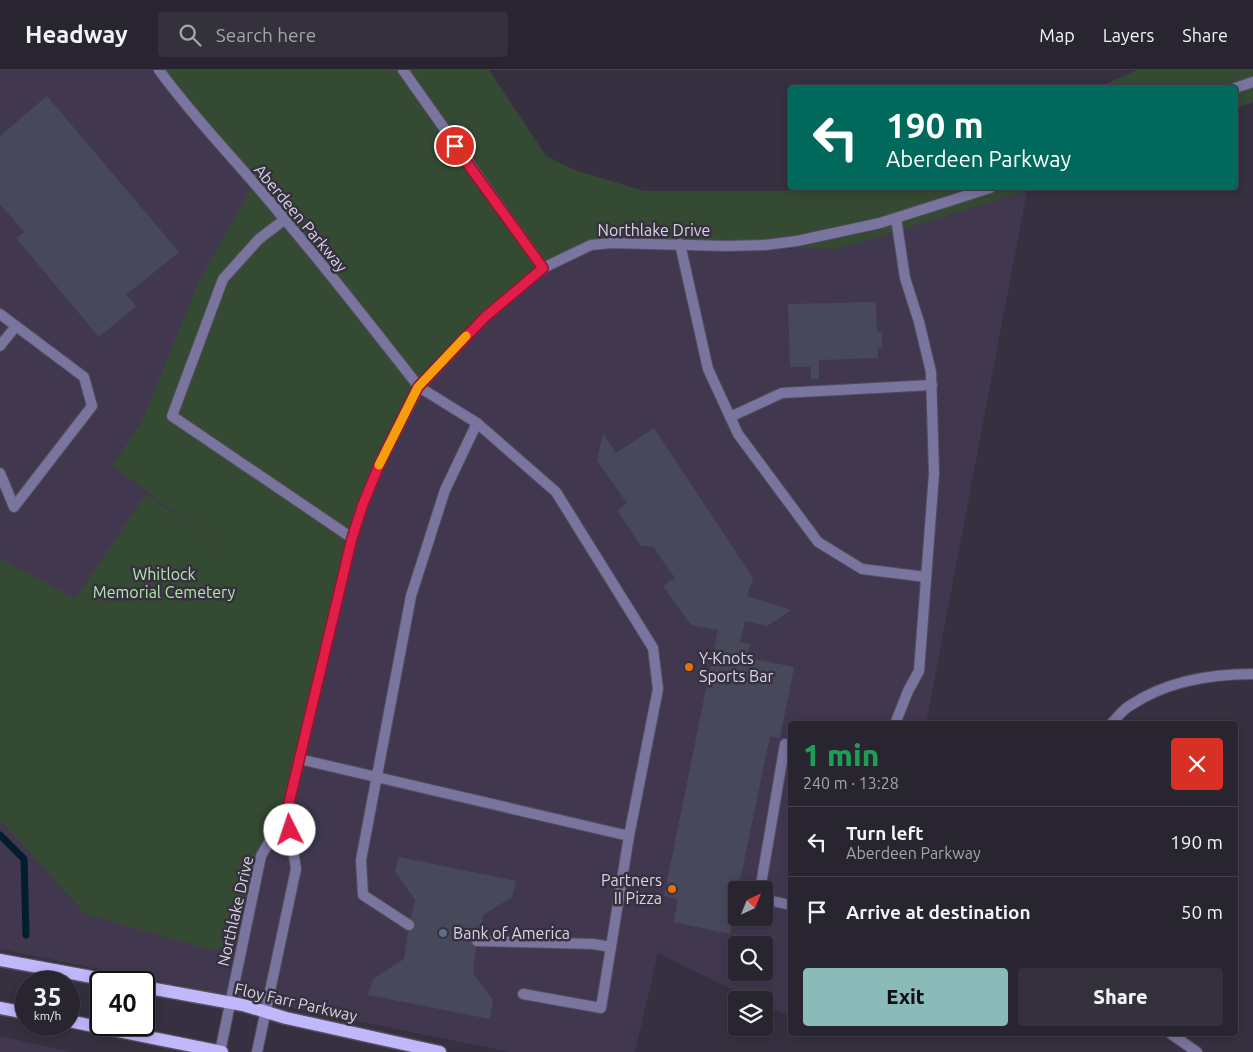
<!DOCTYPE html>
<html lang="en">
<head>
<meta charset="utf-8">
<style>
  :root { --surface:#282430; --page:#34303c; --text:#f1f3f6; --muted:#a5a4ab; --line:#44414c; --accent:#8bbbb9 }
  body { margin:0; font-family:Ubuntu,sans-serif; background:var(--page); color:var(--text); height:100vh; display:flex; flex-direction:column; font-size:19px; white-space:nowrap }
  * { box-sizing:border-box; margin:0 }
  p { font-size:16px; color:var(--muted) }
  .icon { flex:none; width:28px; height:28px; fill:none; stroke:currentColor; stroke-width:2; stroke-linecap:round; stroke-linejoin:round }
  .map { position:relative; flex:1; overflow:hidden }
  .sheet { position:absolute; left:788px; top:651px; width:450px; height:315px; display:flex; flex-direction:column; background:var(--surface); border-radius:5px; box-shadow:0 2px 12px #0003,0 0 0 1px var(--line) }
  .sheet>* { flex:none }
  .banner { position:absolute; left:788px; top:15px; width:450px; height:105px; border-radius:5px; box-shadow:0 2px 12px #0003,0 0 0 1px var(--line); background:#00695c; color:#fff; overflow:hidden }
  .needle { width:32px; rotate:43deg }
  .tools { position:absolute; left:728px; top:811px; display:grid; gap:10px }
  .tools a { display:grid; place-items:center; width:45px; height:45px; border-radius:5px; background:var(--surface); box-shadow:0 2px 12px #0003,0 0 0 1px var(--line); font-size:25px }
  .speed { position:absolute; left:15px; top:901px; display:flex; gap:10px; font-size:25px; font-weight:700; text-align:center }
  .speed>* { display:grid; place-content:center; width:65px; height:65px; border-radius:50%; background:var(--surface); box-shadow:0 2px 12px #0003,0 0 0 1px var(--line); line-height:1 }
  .speed small { font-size:12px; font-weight:400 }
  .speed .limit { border:2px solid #111; border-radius:8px; background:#fff; color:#111 }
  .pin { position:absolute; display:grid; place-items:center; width:42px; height:42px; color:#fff; margin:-21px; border:2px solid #fff; border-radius:50%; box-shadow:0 1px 5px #0007 }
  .me { position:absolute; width:55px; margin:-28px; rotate:356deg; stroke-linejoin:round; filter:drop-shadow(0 0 4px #0008) }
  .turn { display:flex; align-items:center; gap:18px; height:105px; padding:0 15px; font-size:22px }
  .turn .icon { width:65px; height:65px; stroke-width:2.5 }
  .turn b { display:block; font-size:35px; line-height:42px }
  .round { display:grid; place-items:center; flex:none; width:52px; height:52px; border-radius:5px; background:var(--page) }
  .overview { display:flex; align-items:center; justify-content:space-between; height:85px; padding:0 15px }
  h1 { font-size:30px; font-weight:800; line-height:38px; color:#1e9e55 }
  .cta { display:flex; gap:10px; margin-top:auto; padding:10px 15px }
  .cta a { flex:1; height:58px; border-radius:5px; background:var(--accent); color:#111; font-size:20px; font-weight:800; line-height:58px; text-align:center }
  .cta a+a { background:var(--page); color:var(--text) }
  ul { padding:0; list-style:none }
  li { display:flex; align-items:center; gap:15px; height:70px; padding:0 15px; border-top:1px solid var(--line) }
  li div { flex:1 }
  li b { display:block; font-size:19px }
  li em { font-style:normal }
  header { display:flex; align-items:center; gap:30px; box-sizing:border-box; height:70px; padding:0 25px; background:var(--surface); border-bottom:1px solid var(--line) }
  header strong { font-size:24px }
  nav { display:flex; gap:28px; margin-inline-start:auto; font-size:18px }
  .search { width:350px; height:45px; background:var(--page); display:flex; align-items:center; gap:12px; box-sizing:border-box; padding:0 18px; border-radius:5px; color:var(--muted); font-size:19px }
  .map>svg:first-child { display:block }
</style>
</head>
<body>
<header>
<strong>Headway</strong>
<div class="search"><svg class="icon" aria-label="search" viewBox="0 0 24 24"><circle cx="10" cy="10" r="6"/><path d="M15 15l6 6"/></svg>Search here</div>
<nav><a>Map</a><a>Layers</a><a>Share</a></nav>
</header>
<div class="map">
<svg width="1253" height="982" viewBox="0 0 1253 982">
  <rect width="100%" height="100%" fill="#363040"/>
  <g fill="#41384f" fill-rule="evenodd">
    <path d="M0,0H161L521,215L591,175L680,174L792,179L896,148L1027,121L926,654H790V947L764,935V930H754L658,883L635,982H510L0,879ZM736,820H764V848H736ZM736,875H764V902H736Z"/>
    <polygon points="0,966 70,982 0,982"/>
  </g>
  <g fill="#354a32">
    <polygon points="162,0 489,0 546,86 575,100 644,121 766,121 814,120 822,118 1037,118 838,179 611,173 543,198 419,317 363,434 287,741 261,786 246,859 216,881 85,844 0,750 0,488 75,529 146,424 217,475 112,395 142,351 199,211 252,117"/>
    <polygon points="1137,0 1253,0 1253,32 1235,39 1235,18 1097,18"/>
  </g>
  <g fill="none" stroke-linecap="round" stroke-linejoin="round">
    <polyline stroke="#001e2e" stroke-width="7" points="0,765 24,789 26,865"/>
  </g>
  <g fill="#47495b">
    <polygon points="47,26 179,182 126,225 136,236 99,267 16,168 24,162 0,134 0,66"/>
    <polygon points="876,232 877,262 882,262 882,278 878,278 878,288 819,290 819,309 811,309 811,297 790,297 788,234"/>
    <polygon points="654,358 753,508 747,526 792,540 767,556 745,551 740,572 750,574 747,588 794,597 780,668 770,666 738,820 736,820 736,831 730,864 674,852 678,829 664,826 718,560 691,555 663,516 675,508 653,477 641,476 617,440 627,433 597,391 603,363 616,383"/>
    <polygon points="399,787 516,811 512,827 483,845 477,871 473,903 493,930 490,949 368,925 373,909 404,889 409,855 415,830 395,801"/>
  </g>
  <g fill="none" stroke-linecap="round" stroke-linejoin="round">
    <defs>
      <g id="service">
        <polyline points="284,150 259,169 223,209 172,346 352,468"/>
        <polyline points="680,174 708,299 738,364 818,472 862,499 926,507"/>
        <polyline points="0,244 84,307 92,336 14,437 0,403"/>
        <polyline points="0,276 16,256"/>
        <polyline points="730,347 782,323 932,315"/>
        <polyline points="477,353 556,422 653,578 658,619 629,766"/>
        <polyline points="895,654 908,621 919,601 934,404 931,302 919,252 905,208 896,148"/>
        <polyline points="299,689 629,766 601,938 523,924"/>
        <polyline points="760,820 785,674"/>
        <polyline points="764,829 790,835"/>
        <polyline points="409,855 363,825 361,790 411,526 445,420 477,353 419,317"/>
        <polyline points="477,871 593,874 611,877"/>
      </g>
      <g id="minor">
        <path d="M1111,654C1117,648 1123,639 1131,635C1167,611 1210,604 1253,604"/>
        <polyline points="1171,964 1197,982"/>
      </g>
      <g id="tertiary">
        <path d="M159,0C188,40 222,76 254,113C311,179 365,248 419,317"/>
        <polyline points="403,0 543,198"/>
        <polyline points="1235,18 1253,12"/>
        <polyline points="220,982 261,786 287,741 352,468 363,434 380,393 419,317 485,247 543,198 591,175 611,173 727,176 765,175 797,171 880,153 990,118"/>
        <polyline points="257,982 296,799 287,741"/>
      </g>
      <g id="primary">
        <polyline points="0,890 119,912"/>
        <polyline points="144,917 243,935 286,948 440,982"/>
        <polyline points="0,938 26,943"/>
        <polyline points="69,951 222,982"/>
      </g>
    </defs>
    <use href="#service" stroke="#544e5d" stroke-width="12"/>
    <use href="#minor" stroke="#544e5d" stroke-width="12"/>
    <use href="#tertiary" stroke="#544e5d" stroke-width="12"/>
    <use href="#primary" stroke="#544e5d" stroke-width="15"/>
    <use href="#service" stroke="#7a759e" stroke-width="10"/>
    <use href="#minor" stroke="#7a759e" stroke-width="10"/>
    <use href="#tertiary" stroke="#7a759e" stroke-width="10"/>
    <use href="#primary" stroke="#c1b8fc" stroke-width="12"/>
  </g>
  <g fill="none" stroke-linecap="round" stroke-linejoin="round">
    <defs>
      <polyline id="route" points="290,760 287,741 352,468 363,434 380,393 418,317 485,247 543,198 455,76"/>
    </defs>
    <use href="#route" stroke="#92132f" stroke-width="12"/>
    <use href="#route" stroke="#e11d48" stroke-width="9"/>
    <polyline stroke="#f59e0b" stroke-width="9" points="379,395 418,317 466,266"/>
  </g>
  <g fill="#e8710a" stroke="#363040" stroke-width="2">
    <circle cx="689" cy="597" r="5"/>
    <circle cx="672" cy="819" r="5"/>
  </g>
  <circle fill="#5c6f8a" stroke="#363040" stroke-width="2" cx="443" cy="863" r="5"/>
  <g text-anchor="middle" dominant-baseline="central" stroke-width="5" stroke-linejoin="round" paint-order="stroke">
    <g font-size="16" fill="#dad6e1" stroke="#363040">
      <text transform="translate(301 148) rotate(50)">Aberdeen Parkway</text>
      <text x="654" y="160">Northlake Drive</text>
      <text transform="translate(235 841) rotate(-77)">Northlake Drive</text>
      <text transform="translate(296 932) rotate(13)">Floy Farr Parkway</text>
    </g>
    <g font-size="16" fill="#afeaa6" stroke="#363040">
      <text x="164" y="504">Whitlock<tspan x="164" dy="18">Memorial Cemetery</tspan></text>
    </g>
    <g font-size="16" fill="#dad6e1" stroke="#363040" text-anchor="start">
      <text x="699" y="588">Y-Knots<tspan x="699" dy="18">Sports Bar</tspan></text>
      <text x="662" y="810" text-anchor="end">Partners<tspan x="662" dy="18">II Pizza</tspan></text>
      <text x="453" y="863">Bank of America</text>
    </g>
  </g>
</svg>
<div class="tools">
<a><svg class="needle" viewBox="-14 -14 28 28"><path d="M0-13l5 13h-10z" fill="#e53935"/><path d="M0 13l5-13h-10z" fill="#a5a4ab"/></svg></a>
<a><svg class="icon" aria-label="search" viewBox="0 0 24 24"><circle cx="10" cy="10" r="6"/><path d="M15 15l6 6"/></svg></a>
<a><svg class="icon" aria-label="layers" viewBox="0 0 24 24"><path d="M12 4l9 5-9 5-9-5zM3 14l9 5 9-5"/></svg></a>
</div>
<div class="speed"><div>35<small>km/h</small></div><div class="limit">40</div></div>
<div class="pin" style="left:455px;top:76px;background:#d93025"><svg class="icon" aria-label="arrive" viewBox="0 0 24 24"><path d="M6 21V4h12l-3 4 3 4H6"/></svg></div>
<svg class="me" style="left:290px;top:760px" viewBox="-20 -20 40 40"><circle r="19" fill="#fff"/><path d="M0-13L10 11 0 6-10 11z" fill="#e11d48"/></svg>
<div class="banner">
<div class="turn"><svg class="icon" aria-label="left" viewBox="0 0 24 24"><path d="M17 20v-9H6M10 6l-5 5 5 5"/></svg><div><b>190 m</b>Aberdeen Parkway</div></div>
</div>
<section class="sheet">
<div class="overview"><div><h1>1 min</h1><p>240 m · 13:28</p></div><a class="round" style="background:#d93025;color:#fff"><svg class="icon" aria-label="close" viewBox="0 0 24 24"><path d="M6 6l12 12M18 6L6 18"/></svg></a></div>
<ul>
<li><svg class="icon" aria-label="left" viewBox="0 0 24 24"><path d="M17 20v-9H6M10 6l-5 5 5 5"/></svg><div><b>Turn left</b><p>Aberdeen Parkway</p></div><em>190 m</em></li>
<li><svg class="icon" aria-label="arrive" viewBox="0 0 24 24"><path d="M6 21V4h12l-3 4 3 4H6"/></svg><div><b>Arrive at destination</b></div><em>50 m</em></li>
</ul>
<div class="cta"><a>Exit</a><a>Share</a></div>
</section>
</div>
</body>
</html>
